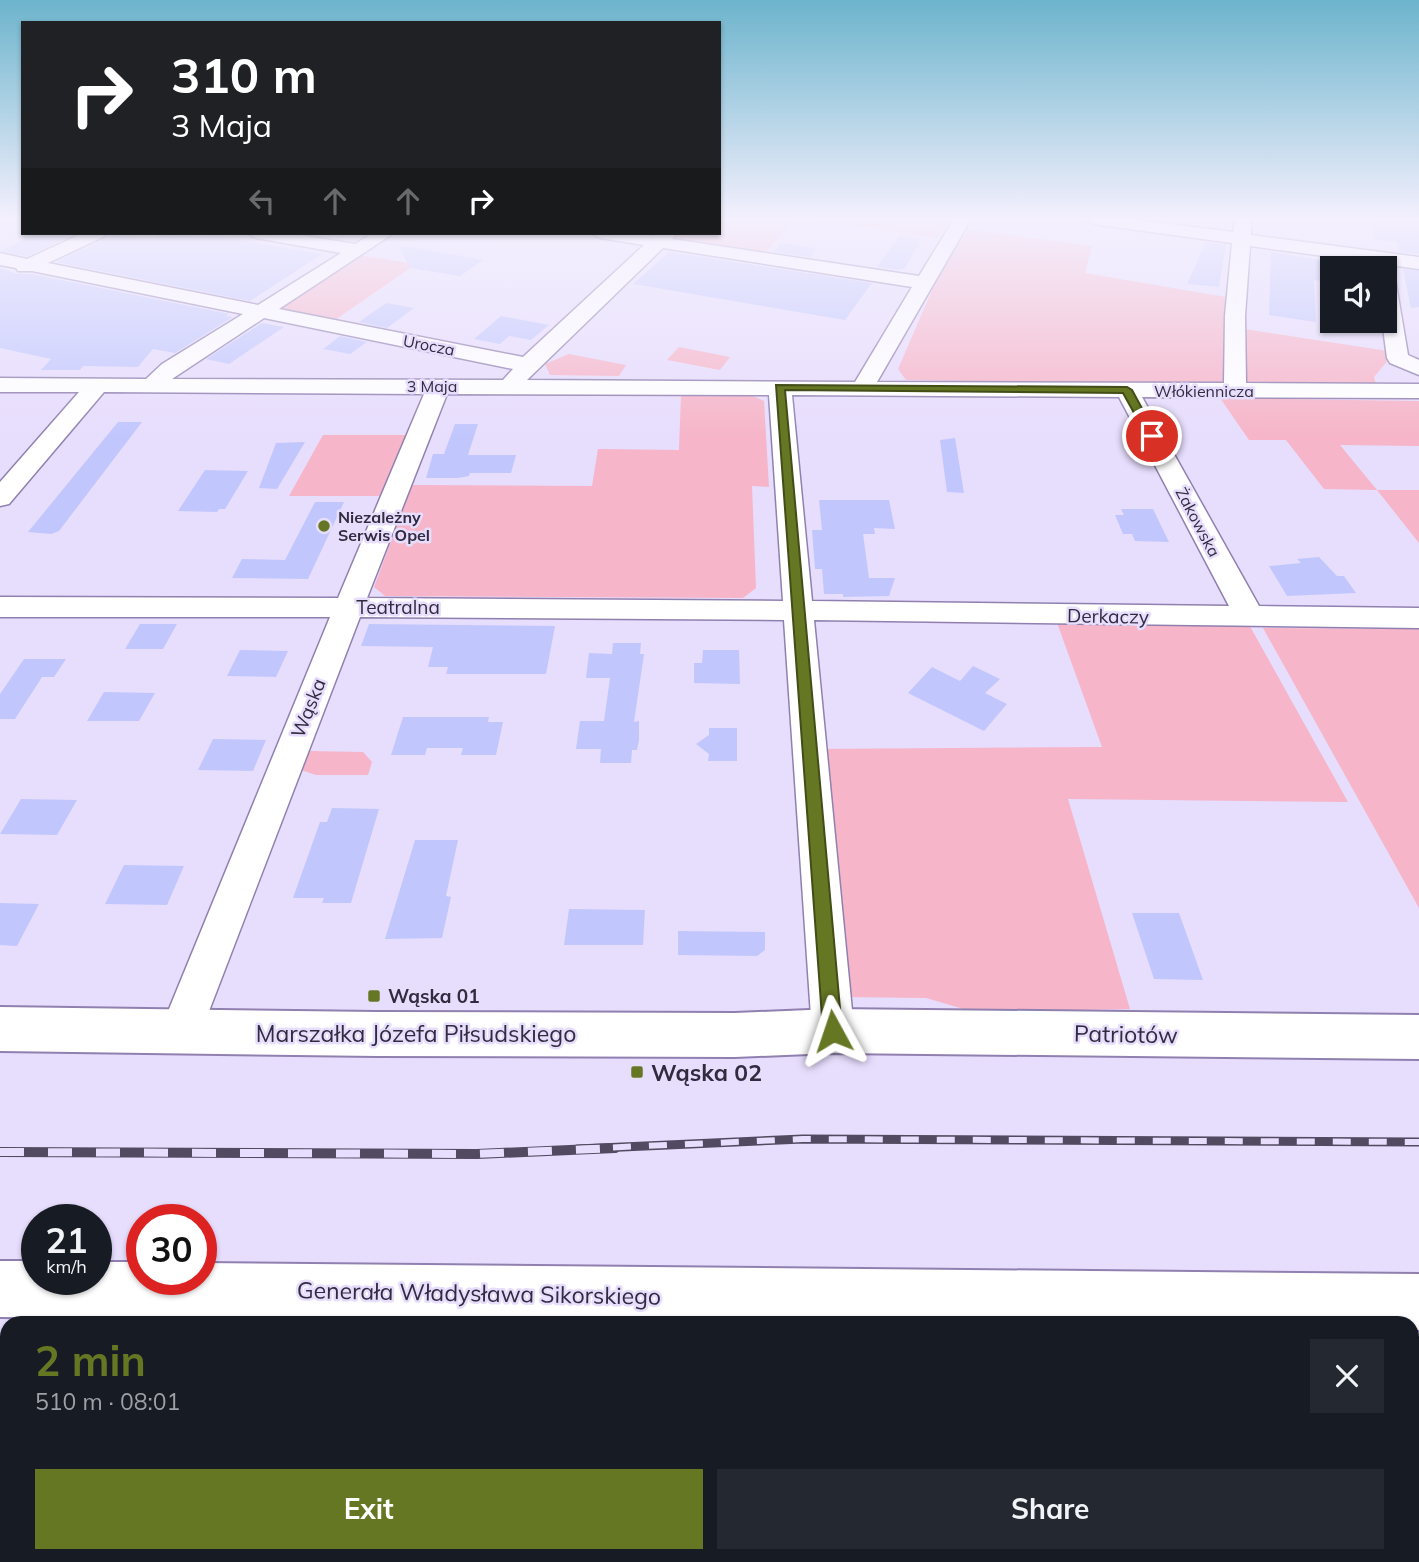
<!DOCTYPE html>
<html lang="en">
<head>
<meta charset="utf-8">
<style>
  :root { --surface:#171b24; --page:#242831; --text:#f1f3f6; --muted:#9ea1a6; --accent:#667724 }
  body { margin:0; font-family:Mulish,sans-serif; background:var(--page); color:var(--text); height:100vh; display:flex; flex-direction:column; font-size:26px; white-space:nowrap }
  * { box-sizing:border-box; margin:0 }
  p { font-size:23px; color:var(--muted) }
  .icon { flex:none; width:38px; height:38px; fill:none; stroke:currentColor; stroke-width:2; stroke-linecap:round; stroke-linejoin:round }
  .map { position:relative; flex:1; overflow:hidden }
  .sheet { position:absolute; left:0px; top:1316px; width:1419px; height:247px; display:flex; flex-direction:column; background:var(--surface); border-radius:21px 21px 0 0; box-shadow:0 2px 5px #0004 }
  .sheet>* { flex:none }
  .top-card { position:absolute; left:21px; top:21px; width:700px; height:214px; border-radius:0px; box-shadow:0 2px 5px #0004; background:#202124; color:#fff; overflow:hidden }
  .tools { position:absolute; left:1320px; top:256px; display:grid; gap:14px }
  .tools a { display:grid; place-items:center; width:77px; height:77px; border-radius:0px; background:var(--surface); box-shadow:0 2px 5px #0004; font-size:35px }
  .speed { position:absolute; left:21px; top:1204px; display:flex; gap:14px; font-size:35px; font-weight:700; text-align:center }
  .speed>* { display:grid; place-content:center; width:91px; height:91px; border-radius:50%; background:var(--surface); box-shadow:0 2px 5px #0004; line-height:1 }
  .speed small { font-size:18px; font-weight:400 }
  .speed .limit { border:10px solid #d22; background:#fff; color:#111 }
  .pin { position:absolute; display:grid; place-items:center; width:60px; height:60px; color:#fff; margin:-30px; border:4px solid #fff; border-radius:50%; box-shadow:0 2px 7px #0007 }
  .me { position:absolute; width:77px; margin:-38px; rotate:355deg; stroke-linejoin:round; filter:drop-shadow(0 0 5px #0008) }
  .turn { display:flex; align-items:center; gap:24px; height:147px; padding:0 35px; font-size:32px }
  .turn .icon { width:91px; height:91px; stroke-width:2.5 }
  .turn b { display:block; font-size:49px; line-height:60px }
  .lanes { display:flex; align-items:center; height:66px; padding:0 35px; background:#0003; justify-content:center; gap:35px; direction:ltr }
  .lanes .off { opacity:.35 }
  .round { display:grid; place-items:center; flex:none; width:74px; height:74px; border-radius:0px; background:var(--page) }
  .summary { display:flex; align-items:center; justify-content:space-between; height:119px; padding:0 35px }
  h1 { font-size:42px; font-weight:700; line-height:52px; color:var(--accent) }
  .button { display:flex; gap:14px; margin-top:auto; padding:14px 35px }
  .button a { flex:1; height:80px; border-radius:0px; background:var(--accent); color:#fff; font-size:28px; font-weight:700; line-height:80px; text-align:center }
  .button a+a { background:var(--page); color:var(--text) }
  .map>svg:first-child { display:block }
</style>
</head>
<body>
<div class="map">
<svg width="1419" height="1562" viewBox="0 0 1419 1562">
  <rect width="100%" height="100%" fill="#e7ddfd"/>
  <g fill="#f6b5c8">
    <polygon points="719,219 794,219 763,255 678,241 674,237 678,233 719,233"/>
    <polygon points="802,219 949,219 937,238"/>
    <polygon points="966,229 1092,246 1085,273 1232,298 1222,385 906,380 898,369 936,281"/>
    <polygon points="359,255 416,264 335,320 285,309 283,304"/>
    <polygon points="1244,329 1388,351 1389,359 1374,377 1377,387 1241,385"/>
    <polygon points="679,347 730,357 720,370 667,360"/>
    <polygon points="569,354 626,365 619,376 550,375 545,364"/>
    <polygon points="681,395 753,396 764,401 769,487 752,486 756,588 743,598 385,596 374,587 412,485 592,486 598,449 679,450"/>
    <polygon points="1220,398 1419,401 1419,446 1340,445 1377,490 1419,490 1419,543 1377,490 1324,489 1286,440 1249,440"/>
    <polygon points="323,435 406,435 381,496 289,496"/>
    <polygon points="1056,620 1247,621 1348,802 1068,799 1130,1009 974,1012 926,998 842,997 818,749 1102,747"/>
    <polygon points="1263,628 1419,629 1419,908"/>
    <polygon points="309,751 363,752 372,762 368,775 316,775 301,770"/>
    <polygon points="0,1396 7,1396 7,1556 492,1556 519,1562 0,1562"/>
    <polygon points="564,1556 1049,1556 1050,1562 528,1562 558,1560"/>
  </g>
  <g fill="#c1c7fd">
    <polygon points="1370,219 1419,219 1419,254 1399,252 1397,242 1375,239"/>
    <polygon points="38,233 77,233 27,256 0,251"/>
    <polygon points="109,233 151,240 163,234 173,236 177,233 204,238 210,235 322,254 250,301 56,262 104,239"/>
    <polygon points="899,236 919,239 917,243 920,243 905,268 900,270 877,267"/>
    <polygon points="1206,242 1226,245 1219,287 1187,284"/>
    <polygon points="781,243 812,248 816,249 810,257 774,252"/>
    <polygon points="398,245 483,260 460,276 410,268"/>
    <polygon points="669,252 676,253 872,283 845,320 633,284"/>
    <polygon points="1271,252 1325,261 1327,282 1314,280 1316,322 1269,315"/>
    <polygon points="0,268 18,274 32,274 229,314 226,316 233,317 175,353 153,349 138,367 83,366 80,370 41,370 51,359 0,348"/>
    <polygon points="1403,269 1419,271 1419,307 1411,308"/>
    <polygon points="386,303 414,308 387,328 359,322"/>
    <polygon points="501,316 549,325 531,340 509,336 500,344 474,339"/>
    <polygon points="262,323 284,327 229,364 206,359"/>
    <polygon points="340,336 367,342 350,354 323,349"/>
    <polygon points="118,422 142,422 59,531 51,534 28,532"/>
    <polygon points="455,424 478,424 468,455 516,455 511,473 470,473 469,476 458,478 426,478 433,454 444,454"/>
    <polygon points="955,438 964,493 947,492 940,440"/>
    <polygon points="305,442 277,489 259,488 276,443"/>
    <polygon points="205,470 248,471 225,509 219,509 217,512 178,511"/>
    <polygon points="819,500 889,500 895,529 874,528 875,534 863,534 869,578 895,578 889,596 843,597 843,594 824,594 822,569 815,569 812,530 822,530"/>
    <polygon points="315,502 344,502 308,579 232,578 242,559 285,560"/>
    <polygon points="1121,509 1153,509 1169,542 1135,541 1132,534 1123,534 1115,515 1124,515"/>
    <polygon points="1319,557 1337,576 1344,576 1356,593 1287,596 1269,566 1301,563 1297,559"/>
    <polygon points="140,624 177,624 163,649 125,649"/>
    <polygon points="369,624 459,625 555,626 546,674 446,674 448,667 428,667 433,647 361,646"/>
    <polygon points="613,643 641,643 640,654 644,654 634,722 639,721 639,740 637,750 632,750 631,763 600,763 601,749 576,749 580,721 604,721 610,678 586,678 589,653 612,654"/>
    <polygon points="240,650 288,651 276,677 227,676"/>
    <polygon points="703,650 739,650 740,684 694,683 694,663 702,663"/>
    <polygon points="24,659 66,659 54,677 42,677 15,719 0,719 0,694"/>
    <polygon points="973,666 1000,679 985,693 1007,704 984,731 908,693 932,667 960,681"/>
    <polygon points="104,692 155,693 139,721 87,721"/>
    <polygon points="403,717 489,717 488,722 503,722 496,755 461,755 463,748 427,748 425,755 391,755"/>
    <polygon points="709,728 737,728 737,761 708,761 709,754 696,744 709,735"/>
    <polygon points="213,739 266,740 253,771 198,770"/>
    <polygon points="21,799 77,800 57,835 0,834"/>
    <polygon points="332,808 379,809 351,903 322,903 324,898 293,898 320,822 327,822"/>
    <polygon points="415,840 458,840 446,896 451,897 442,938 385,939"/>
    <polygon points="124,865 184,866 167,905 105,904"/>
    <polygon points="0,903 39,904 17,946 0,945"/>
    <polygon points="569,909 645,910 643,945 564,945"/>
    <polygon points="1132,913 1179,913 1203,980 1154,979"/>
    <polygon points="678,931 765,932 765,950 757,956 678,955"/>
  </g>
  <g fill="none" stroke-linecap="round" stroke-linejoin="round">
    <defs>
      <g id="minor">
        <path d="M954,219H971L877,382L1224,383L1225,316L1232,243L1093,224L1085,219H1130L1233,232L1235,219H1251V235L1419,257V269L1250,246L1245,316L1246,383L1419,384V398L1142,397L1259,606L1419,608V628L814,620L854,1031L848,1045L833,1051L818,1045L812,1031L784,620L360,617L196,1045L181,1051L166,1045L160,1031L330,617H0V597L338,598L424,394L104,392L9,504L0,506V482L79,392H0V378L146,379L162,364L243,314L32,271H18L16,268L0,265V253L27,259L83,233H106L103,237L48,263L258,305L341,253L256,238L247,233H287L355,244L373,233H394L279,309L523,357L644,245L600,238L591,233H634L654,236L658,233H677L672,239L919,276ZM663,248L912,287L855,382L527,380ZM264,318L513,369L503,380L172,379ZM447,394L769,395L783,601L367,598ZM792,395L1119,397L1229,606L812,601Z"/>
        <polygon points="1384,266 1394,272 1408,355 1419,360 1419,375 1390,363 1387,358 1382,320 1384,320 1384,268 1378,268"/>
        <polygon points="1035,1556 1095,1556 1096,1562 1036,1562"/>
      </g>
      <g id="major">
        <polygon points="0,1007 376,1012 735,1013 833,1009 1419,1015 1419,1059 833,1053 735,1057 376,1056 0,1051"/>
        <polygon points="0,1261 37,1261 37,1279 96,1279 96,1262 142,1262 142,1279 201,1279 201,1263 1419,1274 1419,1330 1412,1330 1412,1323 646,1323 0,1317"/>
      </g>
    </defs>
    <use href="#minor" stroke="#9080b0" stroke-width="3"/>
    <use href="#major" stroke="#9080b0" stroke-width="4"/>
    <use href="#minor" fill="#fff" fill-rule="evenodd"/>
    <use href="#major" fill="#fff" fill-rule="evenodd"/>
    <defs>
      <polyline id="rail-far1" points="577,1149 803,1139 1419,1142"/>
      <polyline id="rail" points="0,1152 477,1154 615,1148"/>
    </defs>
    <use href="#rail-far1" stroke="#524a60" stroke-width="9"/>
    <use href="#rail" stroke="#524a60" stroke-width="10"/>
    <use href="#rail-far1" stroke="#e7ddfd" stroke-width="6" stroke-dasharray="18" stroke-linecap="butt"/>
    <use href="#rail" stroke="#e7ddfd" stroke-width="8" stroke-dasharray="24" stroke-linecap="butt"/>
  </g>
  <linearGradient id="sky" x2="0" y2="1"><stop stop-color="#6cb4cc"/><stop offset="0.5" stop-color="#f4f0fe"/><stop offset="1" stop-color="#f4f0fe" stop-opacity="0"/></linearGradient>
  <rect width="1419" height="437" fill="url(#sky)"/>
  <polygon fill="#667724" stroke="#424d17" stroke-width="2" points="776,385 1127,387 1132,390 1157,436 1148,438 1123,393 785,390 842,1031 840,1038 833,1040 826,1038 823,1031"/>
  <g fill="#667724" stroke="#e7ddfd" stroke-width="2.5">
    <circle cx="324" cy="526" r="7"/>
    <rect x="367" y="989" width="14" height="14" rx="3.5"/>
    <rect x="630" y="1065" width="14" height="14" rx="3.5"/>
  </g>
  <g text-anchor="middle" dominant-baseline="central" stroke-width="5" stroke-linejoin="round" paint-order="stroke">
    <g font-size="16" fill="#322b3f" stroke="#e7ddfd">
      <text transform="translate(429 345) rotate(11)">Urocza</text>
      <text x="432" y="386">3 Maja</text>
      <text x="1204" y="391">Włókiennicza</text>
      <text transform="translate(1198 522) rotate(62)">Żakowska</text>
    </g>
    <g font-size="16" font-weight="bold" fill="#322b3f" stroke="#e7ddfd" text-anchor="start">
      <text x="338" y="517">Niezależny<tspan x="338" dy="18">Serwis Opel</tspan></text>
    </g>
    <g font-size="19" fill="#322b3f" stroke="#e7ddfd">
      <text x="398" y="607">Teatralna</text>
      <text transform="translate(1108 616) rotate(1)">Derkaczy</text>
      <text transform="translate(308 708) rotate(-68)">Wąska</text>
    </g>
    <g font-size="19" font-weight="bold" fill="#322b3f" stroke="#e7ddfd" text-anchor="start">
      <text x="388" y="996">Wąska 01</text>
    </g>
    <g font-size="23" fill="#322b3f" stroke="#e7ddfd">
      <text x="416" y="1033">Marszałka Józefa Piłsudskiego</text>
      <text transform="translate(1126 1034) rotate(1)">Patriotów</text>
      <text transform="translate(479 1293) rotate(1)">Generała Władysława Sikorskiego</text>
    </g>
    <g font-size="23" font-weight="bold" fill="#322b3f" stroke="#e7ddfd" text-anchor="start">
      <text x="651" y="1072">Wąska 02</text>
    </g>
  </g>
</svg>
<div class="tools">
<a><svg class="icon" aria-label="sound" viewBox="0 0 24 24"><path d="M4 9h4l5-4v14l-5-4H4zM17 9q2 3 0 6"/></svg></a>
</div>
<div class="speed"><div>21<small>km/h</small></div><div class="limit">30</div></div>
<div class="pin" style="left:1152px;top:436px;background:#d93025"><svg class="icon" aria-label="arrive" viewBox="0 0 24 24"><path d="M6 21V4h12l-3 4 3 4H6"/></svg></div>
<svg class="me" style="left:833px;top:1031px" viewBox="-20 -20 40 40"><path d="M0-17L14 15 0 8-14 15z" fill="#667724" stroke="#fff" stroke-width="4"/></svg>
<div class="top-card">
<div class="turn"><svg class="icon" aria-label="right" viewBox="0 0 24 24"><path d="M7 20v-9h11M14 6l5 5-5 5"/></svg><div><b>310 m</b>3 Maja</div></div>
<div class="lanes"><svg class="icon off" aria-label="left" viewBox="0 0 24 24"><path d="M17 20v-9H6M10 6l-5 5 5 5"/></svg><svg class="icon off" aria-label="ahead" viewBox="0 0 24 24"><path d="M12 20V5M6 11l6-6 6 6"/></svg><svg class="icon off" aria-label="ahead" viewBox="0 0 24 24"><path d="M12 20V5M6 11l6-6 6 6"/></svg><svg class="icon" aria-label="right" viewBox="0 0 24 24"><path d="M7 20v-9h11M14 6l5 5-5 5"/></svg></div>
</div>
<section class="sheet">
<div class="summary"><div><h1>2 min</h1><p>510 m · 08:01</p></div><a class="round"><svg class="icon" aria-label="close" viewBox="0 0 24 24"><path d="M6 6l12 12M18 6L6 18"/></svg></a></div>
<div class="button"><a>Exit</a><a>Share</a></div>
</section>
</div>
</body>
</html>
